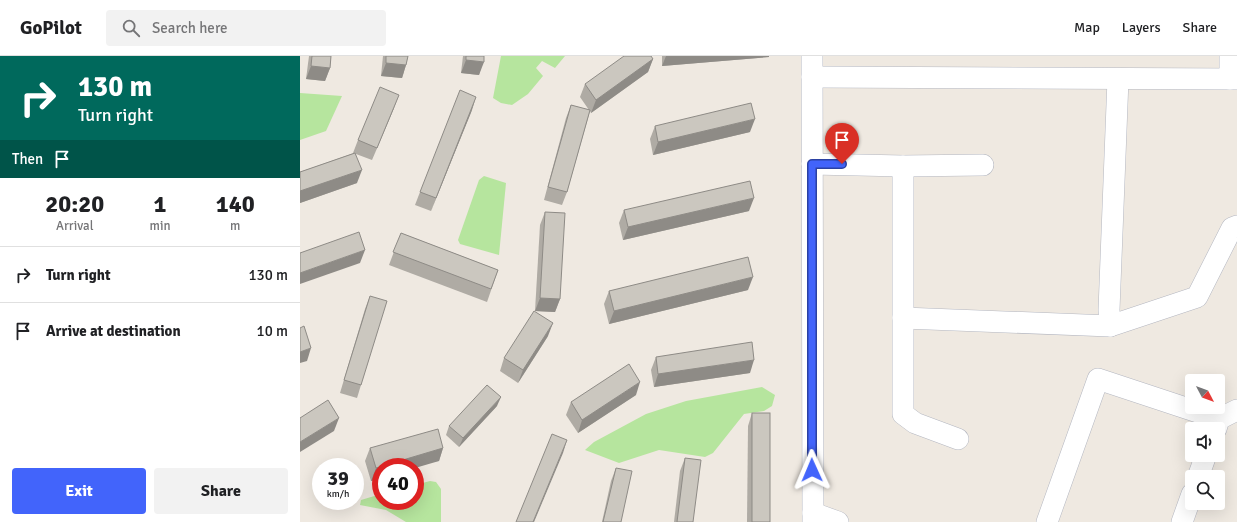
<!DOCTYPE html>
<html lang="en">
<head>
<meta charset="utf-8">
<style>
  :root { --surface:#fff; --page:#f2f2f2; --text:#202124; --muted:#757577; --line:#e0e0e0; --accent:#4264fb }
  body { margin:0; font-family:Signika,sans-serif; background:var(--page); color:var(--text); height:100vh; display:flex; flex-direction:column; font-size:15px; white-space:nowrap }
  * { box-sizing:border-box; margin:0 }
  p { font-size:13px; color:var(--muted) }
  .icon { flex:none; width:22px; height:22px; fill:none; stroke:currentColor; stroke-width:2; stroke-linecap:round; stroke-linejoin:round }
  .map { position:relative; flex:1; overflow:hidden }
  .sheet { display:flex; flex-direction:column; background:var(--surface); width:300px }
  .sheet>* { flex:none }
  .top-card { background:#00695c; color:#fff; overflow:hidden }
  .needle { width:26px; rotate:131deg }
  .tools { position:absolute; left:885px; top:318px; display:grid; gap:8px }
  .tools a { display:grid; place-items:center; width:40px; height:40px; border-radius:4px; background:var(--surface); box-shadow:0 4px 16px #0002; font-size:20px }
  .speed { position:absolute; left:12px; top:402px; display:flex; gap:8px; font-size:20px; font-weight:700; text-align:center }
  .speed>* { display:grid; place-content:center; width:52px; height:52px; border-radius:50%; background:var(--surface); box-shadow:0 4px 16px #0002; line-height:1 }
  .speed small { font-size:10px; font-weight:400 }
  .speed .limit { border:6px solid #d22; background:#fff; color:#111 }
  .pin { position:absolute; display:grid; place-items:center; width:34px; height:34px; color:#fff; margin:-41px -17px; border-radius:50% 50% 50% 0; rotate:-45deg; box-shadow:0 0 4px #0007 }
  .pin .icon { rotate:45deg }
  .me { position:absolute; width:44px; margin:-22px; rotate:359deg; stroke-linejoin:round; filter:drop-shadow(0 0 3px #0008) }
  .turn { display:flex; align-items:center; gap:14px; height:84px; padding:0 12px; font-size:18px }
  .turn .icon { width:52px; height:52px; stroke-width:2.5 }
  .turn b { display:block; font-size:28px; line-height:34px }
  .then { display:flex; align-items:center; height:38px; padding:0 12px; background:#0003; gap:8px; font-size:15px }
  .eta { display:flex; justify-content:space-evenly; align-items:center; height:68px; text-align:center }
  .eta b { font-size:24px; font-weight:700; line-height:28px }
  .primary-button { display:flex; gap:8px; margin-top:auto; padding:8px 12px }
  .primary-button a { flex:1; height:46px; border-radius:4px; background:var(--accent); color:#fff; font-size:16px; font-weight:700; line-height:46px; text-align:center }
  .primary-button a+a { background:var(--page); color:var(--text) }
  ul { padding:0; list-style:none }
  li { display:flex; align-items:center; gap:12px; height:56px; padding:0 12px; border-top:1px solid var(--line) }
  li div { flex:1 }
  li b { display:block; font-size:15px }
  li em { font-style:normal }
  header { display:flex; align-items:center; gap:24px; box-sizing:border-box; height:56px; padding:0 20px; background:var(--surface); border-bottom:1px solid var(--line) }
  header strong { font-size:19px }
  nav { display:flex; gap:22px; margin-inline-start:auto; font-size:14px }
  .search { width:280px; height:36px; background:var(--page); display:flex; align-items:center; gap:10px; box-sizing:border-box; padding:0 14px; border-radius:4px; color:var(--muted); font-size:15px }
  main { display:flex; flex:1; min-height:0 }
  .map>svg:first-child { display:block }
</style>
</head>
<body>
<header>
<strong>GoPilot</strong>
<div class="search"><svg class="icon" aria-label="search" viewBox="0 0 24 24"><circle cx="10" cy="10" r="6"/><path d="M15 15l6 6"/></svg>Search here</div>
<nav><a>Map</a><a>Layers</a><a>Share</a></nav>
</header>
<main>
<section class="sheet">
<div class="top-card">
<div class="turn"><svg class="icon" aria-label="right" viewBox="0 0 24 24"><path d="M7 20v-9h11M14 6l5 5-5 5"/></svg><div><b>130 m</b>Turn right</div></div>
<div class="then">Then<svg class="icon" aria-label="arrive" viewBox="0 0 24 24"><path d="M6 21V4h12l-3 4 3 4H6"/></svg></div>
</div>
<div class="eta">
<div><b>20:20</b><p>Arrival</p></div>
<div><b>1</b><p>min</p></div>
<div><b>140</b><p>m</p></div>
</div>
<ul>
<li><svg class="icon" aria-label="right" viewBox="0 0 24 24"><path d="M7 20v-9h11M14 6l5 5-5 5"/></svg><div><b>Turn right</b></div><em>130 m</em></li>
<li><svg class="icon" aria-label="arrive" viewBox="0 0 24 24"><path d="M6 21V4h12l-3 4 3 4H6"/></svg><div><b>Arrive at destination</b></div><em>10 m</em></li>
</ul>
<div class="primary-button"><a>Exit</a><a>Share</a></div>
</section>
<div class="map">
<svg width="937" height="466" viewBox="0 0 937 466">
  <rect width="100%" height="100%" fill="#efe9e1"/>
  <g fill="#b6e59e">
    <polygon points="201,0 265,0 255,12 242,5 236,12 243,20 228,38 212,49 201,47 193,42"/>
    <polygon points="0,37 42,40 26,75 0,84"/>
    <polygon points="184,120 206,127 199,199 160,188 158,184 179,124"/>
    <polygon points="462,331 475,339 472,350 464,355 444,358 413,397 405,401 359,394 319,407 285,394 294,386 346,358 386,345"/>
    <polygon points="130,425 136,426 141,433 141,466 106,466 86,454 60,449 61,444 81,438 81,445 115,445 115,429"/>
  </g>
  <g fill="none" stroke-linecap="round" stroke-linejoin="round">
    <defs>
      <g id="minor">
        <polyline points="512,0 513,466"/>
        <polyline points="930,0 930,23"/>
        <polyline points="512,21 937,23"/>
        <polyline points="512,108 603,110 683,109"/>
        <polyline points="603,110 603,358 615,367 658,383"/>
        <polyline points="603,262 810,270 897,241 932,172 937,170"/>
        <polyline points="810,270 809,254 818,23"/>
        <polyline points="916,373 919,363 937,354"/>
        <polyline points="898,421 906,399"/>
        <polyline points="513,457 538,466"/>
        <polyline points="747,466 798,323 919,363"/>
        <polyline points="882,466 892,438"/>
      </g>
    </defs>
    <use href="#minor" stroke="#b4b7c1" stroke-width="22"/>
    <use href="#minor" stroke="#fff" stroke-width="21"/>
  </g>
  <g fill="#afaba4">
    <polygon points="9,0 31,0 30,12 25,25 6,23"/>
    <polygon points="83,0 108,0 106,9 102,22 81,20"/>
    <polygon points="163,0 184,0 179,19 161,17"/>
    <polygon points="362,0 469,0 469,1 362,10"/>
    <polygon points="353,3 348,16 291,57 290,55 267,136 262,149 244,144 266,62 271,49 289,54 280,41 285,28"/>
    <polygon points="94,52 72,104 56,98 57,127 0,147 0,116 54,97 53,97 58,84"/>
    <polygon points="172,54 131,155 115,149 120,136"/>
    <polygon points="355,70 450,76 353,99 350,83"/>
    <polygon points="324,154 449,155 323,184 319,167"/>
    <polygon points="245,156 260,243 255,256 235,255 240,169"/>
    <polygon points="101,177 198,214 187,246 89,209"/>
    <polygon points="448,234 309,268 304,248 309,235"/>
    <polygon points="70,240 61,329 57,342 40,337 65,253"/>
    <polygon points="248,280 218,327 200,315 204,302"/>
    <polygon points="356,301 450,317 354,331 351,314"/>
    <polygon points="336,339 278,377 266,359 271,346"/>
    <polygon points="197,350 159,391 146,379 149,370"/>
    <polygon points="452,357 470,466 447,466 448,370"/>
    <polygon points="70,392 143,392 139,405 81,411 81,422 71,425 65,405"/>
    <polygon points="385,402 393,466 374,466 380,415"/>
    <polygon points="316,412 321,466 302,466 311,425"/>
  </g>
  <g fill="#8e8b86">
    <polygon points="366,0 469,0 469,1 362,10"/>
    <polygon points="353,3 348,16 291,57 296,44"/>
    <polygon points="166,4 184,6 179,19 161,17"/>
    <polygon points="86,7 106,9 102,22 81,20"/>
    <polygon points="11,10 30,12 25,25 6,23"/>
    <polygon points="99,39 94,52 72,104 77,92"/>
    <polygon points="176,41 172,54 131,155 136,142"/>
    <polygon points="455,63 450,76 353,99 358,86"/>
    <polygon points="62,114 57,127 0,147 0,135"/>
    <polygon points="454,142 449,155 323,184 328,171"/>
    <polygon points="65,194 60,207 0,228 0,217"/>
    <polygon points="453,221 448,234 309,268 314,255"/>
    <polygon points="240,242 260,243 255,256 235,255"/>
    <polygon points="253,267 248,280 218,327 223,314"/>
    <polygon points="11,292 7,305 0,307 0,296"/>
    <polygon points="454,304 450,317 354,331 358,318"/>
    <polygon points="340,326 336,339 278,377 282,364"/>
    <polygon points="201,341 197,350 159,391 163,382"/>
    <polygon points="39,362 34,375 0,396 0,386"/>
    <polygon points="267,384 263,397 234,466 233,466"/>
    <polygon points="143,392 139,405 115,412 115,411 81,411 81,422 71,425 76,412"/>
  </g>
  <g fill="#cbc7bf" stroke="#8e8b86">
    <polygon points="12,0 31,0 30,12 11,10"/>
    <polygon points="86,0 108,0 106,9 86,7"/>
    <polygon points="166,0 184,0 184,6 166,4"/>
    <polygon points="324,0 351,0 353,3 296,44 285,28"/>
    <polygon points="80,31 99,39 77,92 58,84"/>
    <polygon points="160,34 176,41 136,142 120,136"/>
    <polygon points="451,47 455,63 358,86 355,70"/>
    <polygon points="271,49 290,54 267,136 248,131"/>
    <polygon points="55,97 62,114 0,135 0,116"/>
    <polygon points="450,125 454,142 328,171 324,154"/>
    <polygon points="245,156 265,157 260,243 240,242"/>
    <polygon points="59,176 65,194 0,217 0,197"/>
    <polygon points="101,177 198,214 191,233 93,196"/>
    <polygon points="448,201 453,221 314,255 309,235"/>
    <polygon points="70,240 87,245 61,329 44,324"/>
    <polygon points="234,255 253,267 223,314 204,302"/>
    <polygon points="4,270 11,292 0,296 0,272"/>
    <polygon points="452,286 454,304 358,318 356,301"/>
    <polygon points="329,308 340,326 282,364 271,346"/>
    <polygon points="187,329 201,341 163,382 149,370"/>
    <polygon points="28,344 39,362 0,386 0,362"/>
    <rect x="452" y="357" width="18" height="109"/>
    <polygon points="138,373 143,392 76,412 70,392"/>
    <polygon points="252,378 267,384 233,466 216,466"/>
    <polygon points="385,402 401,404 393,466 377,466"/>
    <polygon points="316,412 332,415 321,466 303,466"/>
  </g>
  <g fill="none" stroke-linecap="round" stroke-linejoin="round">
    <defs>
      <polyline id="route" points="512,414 512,108 542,108"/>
    </defs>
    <use href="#route" stroke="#2b41a3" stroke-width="10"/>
    <use href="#route" stroke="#4264fb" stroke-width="7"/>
  </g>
</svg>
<div class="tools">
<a><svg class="needle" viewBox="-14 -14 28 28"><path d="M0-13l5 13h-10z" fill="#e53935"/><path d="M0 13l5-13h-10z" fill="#757577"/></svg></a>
<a><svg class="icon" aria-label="sound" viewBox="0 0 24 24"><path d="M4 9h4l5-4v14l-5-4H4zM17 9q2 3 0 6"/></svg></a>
<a><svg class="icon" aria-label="search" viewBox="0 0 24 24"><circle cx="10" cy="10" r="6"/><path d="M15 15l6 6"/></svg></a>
</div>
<div class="speed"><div>39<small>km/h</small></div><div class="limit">40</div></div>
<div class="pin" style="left:542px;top:108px;background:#d93025"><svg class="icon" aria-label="arrive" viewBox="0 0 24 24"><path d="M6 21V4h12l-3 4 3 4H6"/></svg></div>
<svg class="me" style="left:512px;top:414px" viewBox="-20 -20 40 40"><path d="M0-17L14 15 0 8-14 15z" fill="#4264fb" stroke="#fff" stroke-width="4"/></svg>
</div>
</main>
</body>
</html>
